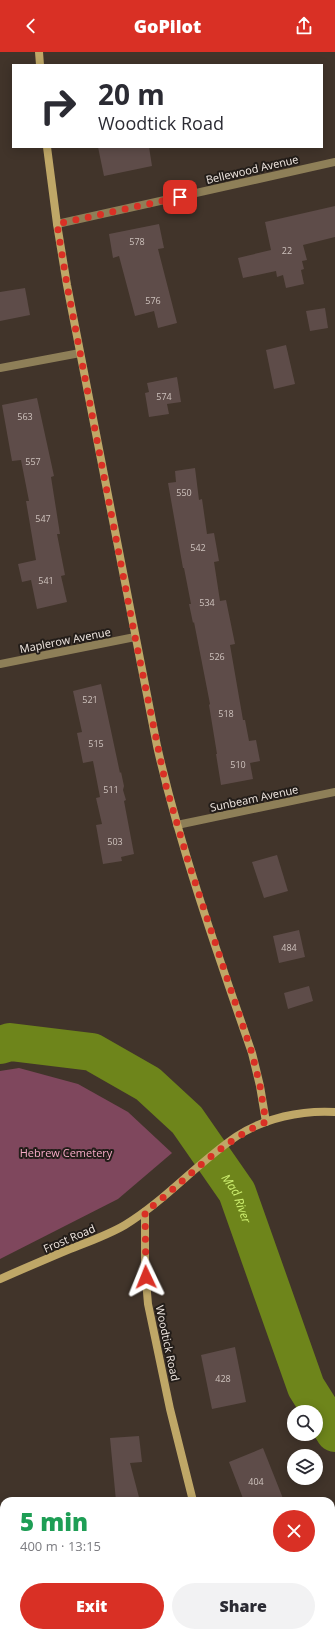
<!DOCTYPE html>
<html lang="en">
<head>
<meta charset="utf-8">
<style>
  :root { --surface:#fff; --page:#f2f2f3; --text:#2b2b33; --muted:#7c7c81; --accent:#d93025 }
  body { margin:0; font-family:"Open Sans",sans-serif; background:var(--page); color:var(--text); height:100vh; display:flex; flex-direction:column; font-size:15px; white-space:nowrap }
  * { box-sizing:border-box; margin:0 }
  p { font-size:13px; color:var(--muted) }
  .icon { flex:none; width:22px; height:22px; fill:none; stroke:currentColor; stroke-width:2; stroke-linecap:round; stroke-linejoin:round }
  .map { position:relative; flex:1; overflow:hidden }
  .drawer { position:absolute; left:0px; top:1445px; width:335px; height:140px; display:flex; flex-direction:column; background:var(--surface); border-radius:12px 12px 0 0; box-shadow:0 2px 10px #0003 }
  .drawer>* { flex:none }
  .banner { position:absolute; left:12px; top:12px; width:311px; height:84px; border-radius:0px; box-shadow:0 2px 10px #0003; background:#fff; color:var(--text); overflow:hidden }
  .controls { position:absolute; left:287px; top:1353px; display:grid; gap:8px }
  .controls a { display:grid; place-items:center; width:36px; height:36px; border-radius:50%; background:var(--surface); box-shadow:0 2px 10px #0003; font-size:20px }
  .pin { position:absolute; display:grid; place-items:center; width:34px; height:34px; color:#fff; margin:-17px; border-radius:8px; box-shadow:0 2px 6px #0006 }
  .me { position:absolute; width:44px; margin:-22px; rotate:358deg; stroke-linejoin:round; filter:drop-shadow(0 0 3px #0008) }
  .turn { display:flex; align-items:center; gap:14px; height:84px; padding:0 20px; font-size:18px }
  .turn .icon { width:52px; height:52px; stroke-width:2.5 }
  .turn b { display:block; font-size:28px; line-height:34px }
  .round { display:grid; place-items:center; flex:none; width:42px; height:42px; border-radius:21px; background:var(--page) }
  .headline { display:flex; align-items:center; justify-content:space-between; height:68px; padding:0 20px }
  h1 { font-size:24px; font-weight:800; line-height:30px; color:#1e9e55 }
  .button { display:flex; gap:8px; margin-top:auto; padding:8px 20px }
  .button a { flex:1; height:46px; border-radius:24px; background:var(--accent); color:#fff; font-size:16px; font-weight:800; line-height:46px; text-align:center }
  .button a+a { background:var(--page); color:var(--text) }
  header { display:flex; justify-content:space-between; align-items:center; height:52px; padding:0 20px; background:var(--accent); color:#fff; font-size:18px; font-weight:800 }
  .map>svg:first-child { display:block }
</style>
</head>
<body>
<header><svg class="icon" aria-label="back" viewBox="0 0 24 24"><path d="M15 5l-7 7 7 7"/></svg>GoPilot<svg class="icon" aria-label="share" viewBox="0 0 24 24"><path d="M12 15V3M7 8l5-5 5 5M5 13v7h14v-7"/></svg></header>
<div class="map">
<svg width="335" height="1585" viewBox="0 0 335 1585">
  <rect width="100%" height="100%" fill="#41342a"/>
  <polygon fill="#7f475d" points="19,1016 78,1032 128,1060 172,1101 118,1147 0,1207 0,1019"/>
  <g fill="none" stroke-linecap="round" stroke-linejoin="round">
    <path stroke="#6e851b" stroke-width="38" id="s1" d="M0,993L10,990L92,1000L148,1032L187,1068L237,1140L306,1335L335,1381"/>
  </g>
  <g fill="#5e4c49">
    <polygon points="98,95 149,95 152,114 104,124"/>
    <polygon points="335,154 335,185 303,193 307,208 302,209 304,217 301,218 304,232 286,236 283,223 277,225 276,219 243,226 238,206 271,198 265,170"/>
    <polygon points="159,172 164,196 158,197 177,271 158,276 154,259 135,264 119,204 113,206 109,182"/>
    <polygon points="25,236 30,263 0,269 0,240"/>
    <polygon points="325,256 328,276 310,279 306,259"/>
    <polygon points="286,293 295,332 274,337 266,298"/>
    <polygon points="177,325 181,350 167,352 169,362 149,365 145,341 149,340 147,331"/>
    <polygon points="37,346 54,424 51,425 60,482 57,482 65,523 61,524 67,550 37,557 31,528 22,530 18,512 36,508 26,449 29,449 21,408 12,409 2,353"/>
    <polygon points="195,416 199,448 202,447 207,482 214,481 219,509 214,510 220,549 226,548 235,592 230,593 243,668 245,668 249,689 256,688 260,709 250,711 253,727 221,733 216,702 217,702 209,653 210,652 194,570 193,571 189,552 191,552 184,516 183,516 168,431 176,430 175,419"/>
    <polygon points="101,632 120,721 121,720 124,734 123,738 126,748 124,749 134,802 121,805 122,809 103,812 96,773 102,772 96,746 100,745 93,709 83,711 77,681 82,680 73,639"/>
    <polygon points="277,803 288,839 264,846 252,810"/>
    <polygon points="299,878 305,905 279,911 273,884"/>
    <polygon points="309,934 313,949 288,957 284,941"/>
    <polygon points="235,1295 246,1350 212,1357 201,1303"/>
    <polygon points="139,1384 142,1410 130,1411 140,1449 116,1449 110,1386"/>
    <polygon points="263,1396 284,1449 244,1449 229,1410"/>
  </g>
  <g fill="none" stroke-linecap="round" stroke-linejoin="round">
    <g stroke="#8e7f58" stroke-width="8">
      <polyline points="57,172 335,110"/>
      <polyline points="0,316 80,301"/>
      <polyline points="0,612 135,585"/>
      <polyline points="177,773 335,740"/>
    </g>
    <g stroke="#bfa767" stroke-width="8">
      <polyline points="39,0 40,13"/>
      <path d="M47,95L57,172L67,233L157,694C181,799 217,900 252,1001L260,1034L266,1070"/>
      <polyline points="145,1160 145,1217 148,1252 170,1357 193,1449"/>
      <path d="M0,1227C23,1217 46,1207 70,1197C88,1190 108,1183 125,1173C166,1148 197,1111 237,1084C265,1066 301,1058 335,1060"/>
      <polyline points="242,1581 245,1585"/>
    </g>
  </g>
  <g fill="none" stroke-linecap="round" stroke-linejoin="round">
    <path stroke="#d93025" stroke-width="7" stroke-dasharray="0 12.6" d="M146,1225L145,1160C185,1130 219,1090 266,1070L260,1034L252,1001L188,809L166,734L135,585L67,233L57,172L180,145"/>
  </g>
  <g text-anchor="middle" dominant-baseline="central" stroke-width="4" stroke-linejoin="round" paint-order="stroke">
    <g font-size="9" fill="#cec2bd">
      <text x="137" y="189">578</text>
      <text x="287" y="198">22</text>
      <text x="153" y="248">576</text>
      <text x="164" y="344">574</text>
      <text x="25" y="364">563</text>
      <text x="33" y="409">557</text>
      <text x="184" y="440">550</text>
      <text x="43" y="466">547</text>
      <text x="198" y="495">542</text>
      <text x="46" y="528">541</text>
      <text x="207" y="550">534</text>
      <text x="217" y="604">526</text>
      <text x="90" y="647">521</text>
      <text x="226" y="661">518</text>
      <text x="96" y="691">515</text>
      <text x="238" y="712">510</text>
      <text x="111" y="737">511</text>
      <text x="115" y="789">503</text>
      <text x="289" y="895">484</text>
      <text x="223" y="1326">428</text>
      <text x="256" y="1429">404</text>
    </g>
    <g font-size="11" fill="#f3eae4" stroke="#231d19">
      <text transform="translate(252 117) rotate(-13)">Bellewood Avenue</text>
      <text transform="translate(65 588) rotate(-11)">Maplerow Avenue</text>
      <text transform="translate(254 746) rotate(-12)">Sunbeam Avenue</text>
      <text transform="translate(69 1186) rotate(-23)">Frost Road</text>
      <text transform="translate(168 1291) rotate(78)">Woodtick Road</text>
    </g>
    <g font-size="11" fill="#f6aac6" stroke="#231d19">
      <text x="66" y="1100">Hebrew Cemetery</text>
    </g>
    <g font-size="12" font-style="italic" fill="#cdef6f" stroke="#231d19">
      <text stroke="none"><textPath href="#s1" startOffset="304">Mad River</textPath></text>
    </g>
  </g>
</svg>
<div class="controls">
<a><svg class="icon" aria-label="search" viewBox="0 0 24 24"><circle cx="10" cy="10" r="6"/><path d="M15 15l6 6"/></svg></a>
<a><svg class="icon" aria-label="layers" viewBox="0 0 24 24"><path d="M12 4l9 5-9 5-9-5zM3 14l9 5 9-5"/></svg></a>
</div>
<div class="pin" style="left:180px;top:145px;background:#d93025"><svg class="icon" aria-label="arrive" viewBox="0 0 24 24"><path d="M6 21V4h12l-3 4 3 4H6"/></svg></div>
<svg class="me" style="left:146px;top:1225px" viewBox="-20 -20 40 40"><path d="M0-17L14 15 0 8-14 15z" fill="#d93025" stroke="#fff" stroke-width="4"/></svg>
<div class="banner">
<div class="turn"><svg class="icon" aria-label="right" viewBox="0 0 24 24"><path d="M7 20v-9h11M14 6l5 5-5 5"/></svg><div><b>20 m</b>Woodtick Road</div></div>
</div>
<section class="drawer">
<div class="headline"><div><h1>5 min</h1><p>400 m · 13:15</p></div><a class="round" style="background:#d93025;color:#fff"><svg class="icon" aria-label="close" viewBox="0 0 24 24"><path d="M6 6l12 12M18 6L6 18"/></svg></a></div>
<div class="button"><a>Exit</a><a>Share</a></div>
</section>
</div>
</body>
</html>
